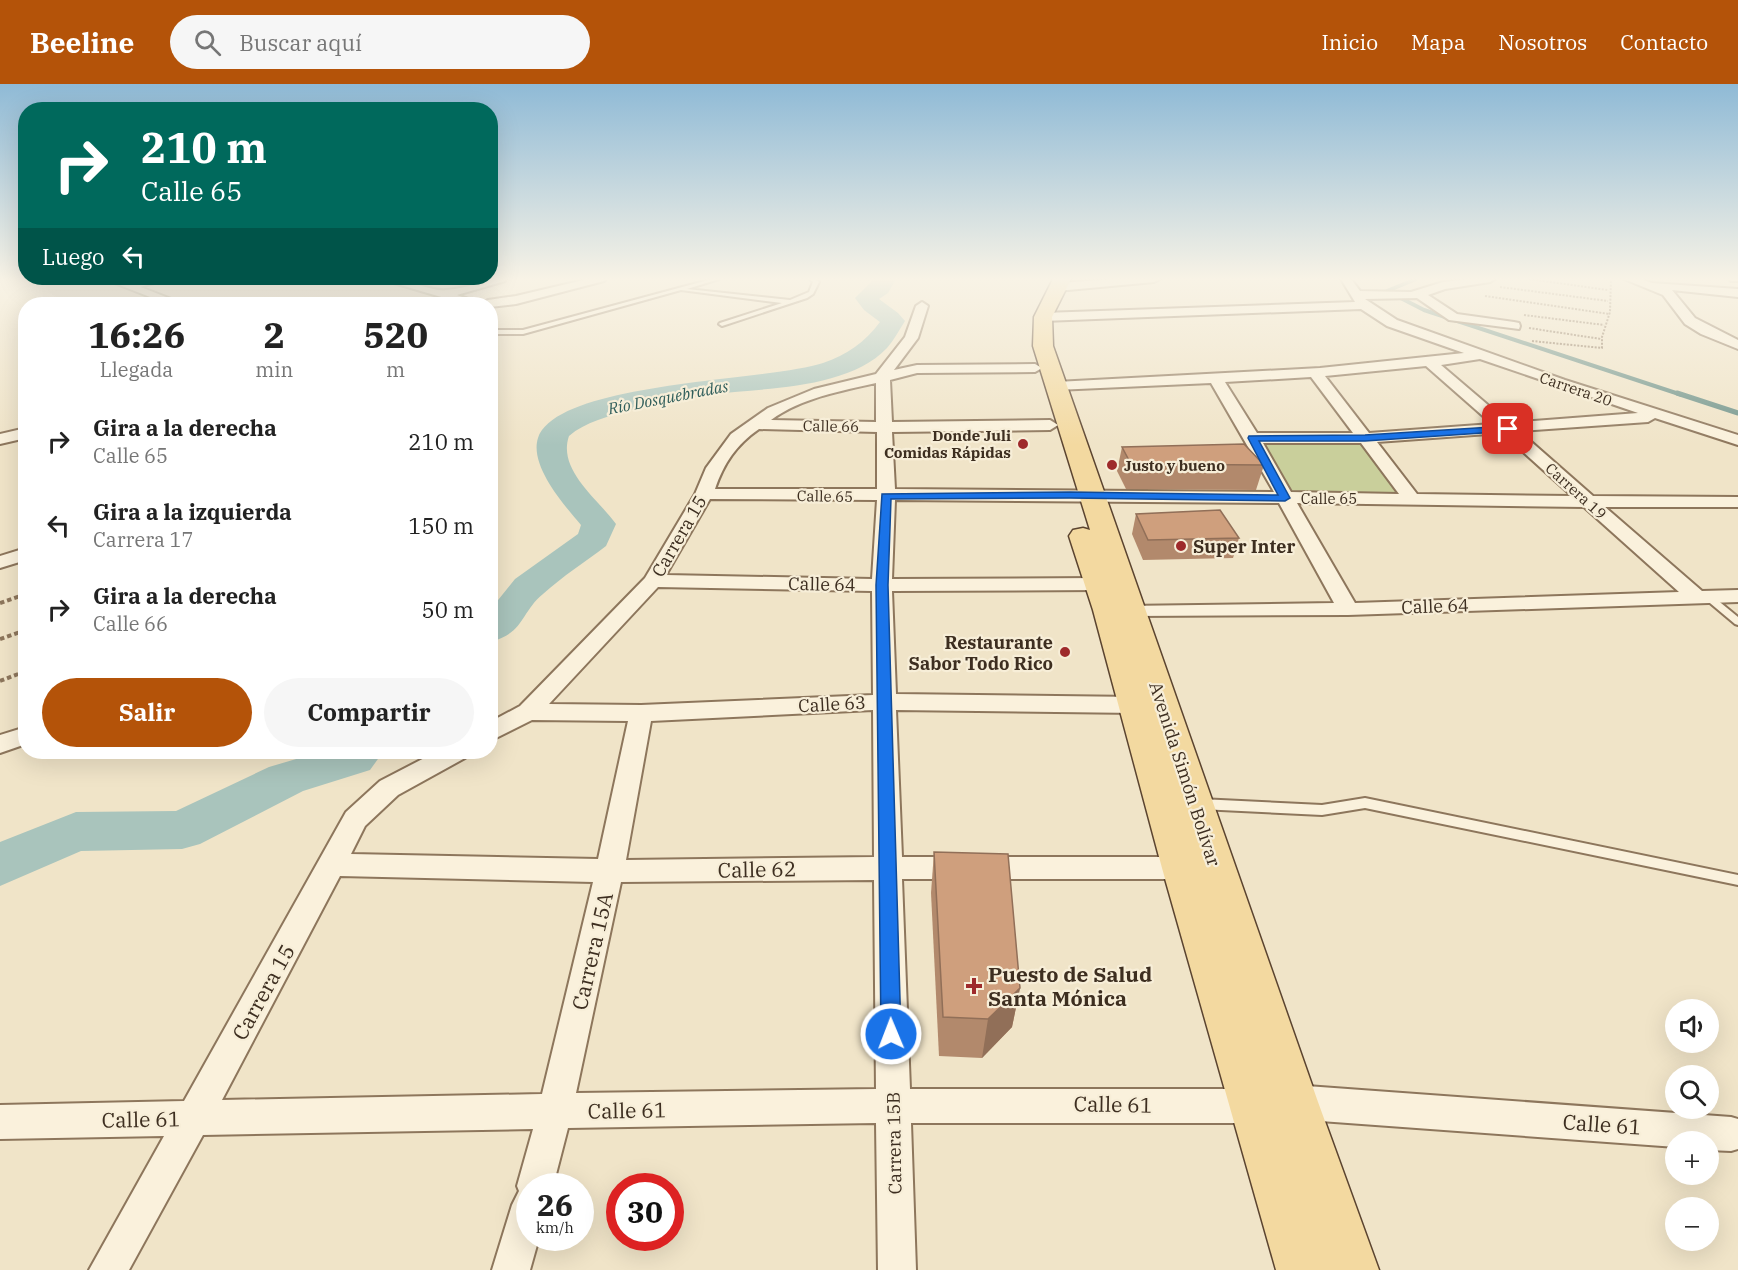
<!DOCTYPE html>
<html lang="es">
<head>
<meta charset="utf-8">
<style>
  :root { --surface:#fff; --page:#f6f6f6; --text:#222; --muted:#767676; --accent:#b45309 }
  body { margin:0; font-family:"IBM Plex Serif",serif; background:var(--page); color:var(--text); height:100vh; display:flex; flex-direction:column; font-size:22px; white-space:nowrap }
  * { box-sizing:border-box; margin:0 }
  p { font-size:20px; color:var(--muted) }
  .icon { flex:none; width:33px; height:33px; fill:none; stroke:currentColor; stroke-width:2; stroke-linecap:round; stroke-linejoin:round }
  .map { position:relative; flex:1; overflow:hidden }
  .panel { position:absolute; left:18px; top:213px; width:480px; height:462px; display:flex; flex-direction:column; background:var(--surface); border-radius:24px; box-shadow:0 6px 24px #0002 }
  .panel>* { flex:none }
  .guide { position:absolute; left:18px; top:18px; width:480px; height:183px; border-radius:24px; box-shadow:0 6px 24px #0002; background:#00695c; color:#fff; overflow:hidden }
  .buttons { position:absolute; left:1665px; top:915px; display:grid; gap:12px }
  .buttons a { display:grid; place-items:center; width:54px; height:54px; border-radius:50%; background:var(--surface); box-shadow:0 6px 24px #0002; font-size:30px }
  .speed { position:absolute; left:516px; top:1089px; display:flex; gap:12px; font-size:30px; font-weight:700; text-align:center }
  .speed>* { display:grid; place-content:center; width:78px; height:78px; border-radius:50%; background:var(--surface); box-shadow:0 6px 24px #0002; line-height:1 }
  .speed small { font-size:15px; font-weight:400 }
  .speed .limit { border:9px solid #d22; background:#fff; color:#111 }
  .pin { position:absolute; display:grid; place-items:center; width:51px; height:51px; color:#fff; margin:-26px; border-radius:12px; box-shadow:0 3px 9px #0006 }
  .me { position:absolute; width:66px; margin:-33px; rotate:359deg; stroke-linejoin:round; filter:drop-shadow(0 0 4px #0008) }
  .turn { display:flex; align-items:center; gap:21px; height:126px; padding:0 24px; font-size:27px }
  .turn .icon { width:78px; height:78px; stroke-width:2.5 }
  .turn b { display:block; font-size:42px; line-height:51px }
  .then { display:flex; align-items:center; height:57px; padding:0 24px; background:#0003; gap:12px; font-size:22px }
  .eta { display:flex; justify-content:space-evenly; align-items:center; height:102px; text-align:center }
  .eta b { font-size:36px; font-weight:700; line-height:42px }
  .action { display:flex; gap:12px; margin-top:auto; padding:12px 24px }
  .action a { flex:1; height:69px; border-radius:36px; background:var(--accent); color:#fff; font-size:24px; font-weight:700; line-height:69px; text-align:center }
  .action a+a { background:var(--page); color:var(--text) }
  ul { padding:0; list-style:none }
  li { display:flex; align-items:center; gap:18px; height:84px; padding:0 24px }
  li div { flex:1 }
  li b { display:block; font-size:22px }
  li em { font-style:normal }
  header { display:flex; align-items:center; gap:36px; box-sizing:border-box; height:84px; padding:0 30px; background:var(--accent); color:#fff }
  header strong { font-size:28px }
  nav { display:flex; gap:33px; margin-inline-start:auto; font-size:21px }
  .search { width:420px; height:54px; background:var(--page); display:flex; align-items:center; gap:15px; box-sizing:border-box; padding:0 21px; border-radius:33px; color:var(--muted); font-size:22px }
  .map>svg:first-child { display:block }
</style>
</head>
<body>
<header>
<strong>Beeline</strong>
<div class="search"><svg class="icon" aria-label="search" viewBox="0 0 24 24"><circle cx="10" cy="10" r="6"/><path d="M15 15l6 6"/></svg>Buscar aquí</div>
<nav><a>Inicio</a><a>Mapa</a><a>Nosotros</a><a>Contacto</a></nav>
</header>
<div class="map">
<svg width="1738" height="1186" viewBox="0 0 1738 1186">
  <rect width="100%" height="100%" fill="#f0e4c8"/>
  <polygon fill="#c9cf9b" points="1252,354 1365,354 1411,414 1285,414"/>
  <g fill="none" stroke-linecap="round" stroke-linejoin="round">
    <polyline stroke="#6f938a" stroke-width="4" points="1416,195 1387,207 1424,226 1682,311"/>
    <polyline stroke="#6f938a" stroke-width="5" points="1677,309 1738,329"/>
    <g fill="#a9c4bc" fill-rule="evenodd">
      <path d="M874,195H896L888,209L879,215L898,229L905,237C899,246 894,256 887,264C848,305 766,304 713,310C685,314 656,319 628,327C609,332 585,338 569,352C557,386 599,416 616,440L606,462C585,478 563,492 543,510C520,529 525,549 490,558V526L515,495L578,450L581,441C565,422 529,382 538,354C557,297 770,297 823,279C847,271 865,258 880,238L864,226L855,214Z"/>
      <polygon points="320,668 383,668 370,686 303,707 200,760 182,765 81,767 0,802 0,758 76,728 176,727 269,683"/>
    </g>
    <defs>
      <g id="lane">
        <polygon points="160,195 168,195 133,205 130,203"/>
        <polygon points="712,195 719,195 687,205 790,216 809,208 813,198 810,195 815,195 819,198 813,210 807,214 722,242 719,240 720,239 782,219 681,206 523,250 490,250 490,246 523,246"/>
        <polygon points="1729,195 1738,195 1738,197 1731,197"/>
        <polygon points="1707,509 1710,510 1738,533 1738,541 1735,540 1704,514 1702,512"/>
        <polygon points="1365,714 1738,791 1738,801 1365,724 1322,731 1200,725 1196,723 1194,720 1196,717 1200,715 1322,721"/>
      </g>
      <g id="street">
        <polygon points="104,195 120,195 184,220 168,220"/>
        <path d="M385,195C408,193 428,208 446,206C467,205 485,195 506,195L505,197L457,211L482,220L488,216L516,212L588,195H606L604,197L516,220L490,223V220H465L387,197Z"/>
        <polygon points="1117,195 1160,195 1154,198 1057,207 1051,203 1057,199"/>
        <path d="M1341,195H1351L1360,207L1411,208L1443,198L1470,195H1495L1490,198L1445,205L1428,211L1457,230L1514,238L1519,239L1520,242L1519,245L1449,236L1417,214L1365,215L1397,236L1565,296L1738,351V361L1655,334L1648,338L1519,347L1593,412L1738,413V423H1605L1702,507L1738,506V518L1348,531L1132,532L1125,530L1122,526L1125,522L1334,519L1279,419L895,416L892,495L1099,494L1106,496L1109,500L1106,504L1099,506L892,507L896,610L1137,613L1145,615L1149,621L1145,627L1137,629L896,626L902,773H1182L1192,776L1196,784L1192,792L1182,795H902L910,1005H1254L1266,1010L1271,1022L1266,1034L1254,1039H911L916,1186H878L876,1039L568,1044L553,1102H530V1154H539L530,1186H492L512,1121L519,1107L517,1102L533,1045L203,1051L129,1186H89L164,1052L0,1055V1021L184,1017L346,728L380,697L436,668H468L465,674L398,711L365,742L351,770L598,775L628,637L532,636L490,657V638L520,622L645,494L695,410L706,384L731,350L768,324L814,305L876,290L905,253L916,222L922,218L928,222L918,254L894,286L917,281L1035,280L1042,284L1035,288L917,289L890,296L892,338L1050,336L1058,341L1050,346L892,348L895,405L1274,408L1211,299L1056,306L1049,302L1056,298L1320,284L1464,269L1387,242L1361,225L1043,237L1037,233L1043,229L1355,218ZM1480,275L1638,329L1509,339L1441,281ZM1426,282L1492,340L1369,349L1325,292ZM1311,293L1353,349H1257L1225,298ZM876,299V338L771,336C801,314 841,307 876,299ZM759,345L877,348V405H715C724,379 736,361 759,345ZM1502,349L1572,412L1417,410L1377,358ZM1263,359H1361L1399,410L1291,408ZM710,415L877,416L872,495L666,491ZM1297,419L1584,423L1679,508L1355,519ZM658,503L872,507L873,611L641,621L549,620ZM873,626L874,773L626,776L651,637ZM340,792L593,798L542,1010L222,1016ZM874,796L876,1005L576,1009L621,798Z"/>
        <polygon points="1624,195 1640,195 1652,199 1738,205 1738,213 1672,206 1695,234 1738,256 1738,265 1701,250 1685,240 1663,211"/>
        <polygon points="26,344 26,354 0,360 0,350"/>
        <polygon points="26,464 26,476 0,484 0,472"/>
        <polygon points="26,643 26,660 0,669 0,651"/>
        <polygon points="1293,1001 1731,1033 1738,1035 1738,1065 1731,1067 1708,1066 1708,1058 1676,1058 1676,1063 1293,1035 1281,1030 1276,1018 1281,1006"/>
      </g>
      <polygon id="primary" points="1053,195 1071,195 1052,233 1053,262 1318,1018 1379,1186 1276,1186 1162,784 1093,526 1069,452 1073,446 1083,444 1090,446 1033,262 1034,233"/>
    </defs>
    <use href="#lane" stroke="#8d765c" stroke-width="4"/>
    <use href="#street" stroke="#8d765c" stroke-width="4"/>
    <use href="#primary" stroke="#5b4430" stroke-width="3"/>
    <g stroke="#8d765c" stroke-width="2" stroke-dasharray="2 1.5" stroke-linecap="butt">
      <polyline points="1529,195 1608,206"/>
      <polyline points="1500,203 1608,217"/>
      <polyline points="1485,212 1609,230"/>
      <polyline points="1524,231 1604,241"/>
      <polyline points="1529,244 1601,255"/>
      <polyline points="1532,257 1602,264 1602,253 1610,228 1611,195"/>
    </g>
    <g stroke="#8d765c" stroke-width="4" stroke-dasharray="4.5 3" stroke-linecap="butt">
      <polyline points="0,519 26,510"/>
      <polyline points="0,555 26,546"/>
      <polyline points="0,597 26,587"/>
    </g>
    <use href="#lane" fill="#faf1dc" fill-rule="evenodd"/>
    <use href="#street" fill="#faf1dc" fill-rule="evenodd"/>
    <use href="#primary" fill="#f3d9a0" fill-rule="evenodd"/>
  </g>
  <g fill="#b2896c">
    <polygon points="1122,363 1264,381 1256,406 1126,405 1117,387"/>
    <polygon points="1136,430 1239,454 1233,474 1143,476 1132,450"/>
    <polygon points="934,768 1020,904 1012,943 982,974 939,972 931,809"/>
  </g>
  <polygon fill="#916f58" points="1020,904 1012,943 982,974 988,935"/>
  <g fill="#cf9f7d" stroke="#916f58" stroke-width="1.5">
    <polygon points="1244,360 1264,381 1131,380 1122,363"/>
    <polygon points="1220,426 1239,454 1148,456 1136,430"/>
    <polygon points="934,768 1008,770 1020,904 988,935 943,933"/>
  </g>
  <linearGradient id="sky" x2="0" y2="1"><stop stop-color="#8fbad6"/><stop offset="0.54" stop-color="#f8f3e6"/><stop offset="1" stop-color="#f8f3e6" stop-opacity="0"/></linearGradient>
  <rect width="1738" height="361" fill="url(#sky)"/>
  <polygon fill="#1a73e8" stroke="#114b97" stroke-width="1.5" points="1508,342 1511,343 1511,347 1365,357 1259,357 1290,414 1285,417 1070,414 891,415 888,501 901,950 898,957 891,960 884,957 881,950 876,501 882,410 1070,408 1278,411 1248,354 1249,352 1365,351"/>
  <g fill="#9e2a2b" stroke="#f7eed8" stroke-width="2">
    <circle cx="1023" cy="360" r="6"/>
    <circle cx="1112" cy="381" r="6"/>
    <circle cx="1181" cy="462" r="6"/>
    <circle cx="1065" cy="568" r="6"/>
    <path d="M971 893h6v6h6v6h-6v6h-6v-6h-6v-6h6z"/>
  </g>
  <g text-anchor="middle" dominant-baseline="central" stroke-width="4.5" stroke-linejoin="round" paint-order="stroke">
    <g font-size="15" fill="#3d2e20" stroke="#f7eed8">
      <text transform="translate(1576 305) rotate(19)">Carrera 20</text>
      <text transform="translate(831 342) rotate(1)">Calle 66</text>
      <text transform="translate(1576 407) rotate(42)">Carrera 19</text>
      <text transform="translate(825 412) rotate(1)">Calle 65</text>
      <text x="1329" y="414">Calle 65</text>
    </g>
    <g font-size="15" font-weight="bold" fill="#3d2e20" stroke="#f7eed8" text-anchor="end">
      <text x="1011" y="351">Donde Juli<tspan x="1011" dy="17">Comidas Rápidas</tspan></text>
      <text x="1124" y="381" text-anchor="start">Justo y bueno</text>
    </g>
    <g font-size="16" font-style="italic" fill="#2f5d5a" stroke="#f7eed8">
      <text transform="translate(668 313) rotate(-11)">Río Dosquebradas</text>
    </g>
    <g font-size="18" fill="#3d2e20" stroke="#f7eed8">
      <text transform="translate(679 452) rotate(-60)">Carrera 15</text>
      <text transform="translate(822 500) rotate(1)">Calle 64</text>
      <text transform="translate(1435 522) rotate(-2)">Calle 64</text>
      <text transform="translate(832 620) rotate(-3)">Calle 63</text>
      <text transform="translate(1185 690) rotate(72)">Avenida Simón Bolívar</text>
      <text transform="translate(894 1059) rotate(-91)">Carrera 15B</text>
    </g>
    <g font-size="18" font-weight="bold" fill="#3d2e20" stroke="#f7eed8" text-anchor="start">
      <text x="1193" y="462">Super Inter</text>
      <text x="1053" y="558" text-anchor="end">Restaurante<tspan x="1053" dy="21">Sabor Todo Rico</tspan></text>
    </g>
    <g font-size="21" fill="#3d2e20" stroke="#f7eed8">
      <text transform="translate(757 785) rotate(-1)">Calle 62</text>
      <text transform="translate(592 867) rotate(-77)">Carrera 15A</text>
      <text transform="translate(263 908) rotate(-61)">Carrera 15</text>
      <text transform="translate(1113 1020) rotate(1)">Calle 61</text>
      <text transform="translate(627 1026) rotate(-1)">Calle 61</text>
      <text transform="translate(141 1035) rotate(-1)">Calle 61</text>
      <text transform="translate(1602 1040) rotate(4)">Calle 61</text>
    </g>
    <g font-size="21" font-weight="bold" fill="#3d2e20" stroke="#f7eed8" text-anchor="start">
      <text x="988" y="890">Puesto de Salud<tspan x="988" dy="24">Santa Mónica</tspan></text>
    </g>
  </g>
</svg>
<div class="buttons">
<a><svg class="icon" aria-label="sound" viewBox="0 0 24 24"><path d="M4 9h4l5-4v14l-5-4H4zM17 9q2 3 0 6"/></svg></a>
<a><svg class="icon" aria-label="search" viewBox="0 0 24 24"><circle cx="10" cy="10" r="6"/><path d="M15 15l6 6"/></svg></a>
<a>+</a>
<a>−</a>
</div>
<div class="speed"><div>26<small>km/h</small></div><div class="limit">30</div></div>
<div class="pin" style="left:1508px;top:345px;background:#d93025"><svg class="icon" aria-label="arrive" viewBox="0 0 24 24"><path d="M6 21V4h12l-3 4 3 4H6"/></svg></div>
<svg class="me" style="left:891px;top:950px" viewBox="-20 -20 40 40"><circle r="17" fill="#1a73e8" stroke="#fff" stroke-width="3"/><path d="M0-11L8 9 0 5-8 9z" fill="#fff"/></svg>
<div class="guide">
<div class="turn"><svg class="icon" aria-label="right" viewBox="0 0 24 24"><path d="M7 20v-9h11M14 6l5 5-5 5"/></svg><div><b>210 m</b>Calle 65</div></div>
<div class="then">Luego<svg class="icon" aria-label="left" viewBox="0 0 24 24"><path d="M17 20v-9H6M10 6l-5 5 5 5"/></svg></div>
</div>
<section class="panel">
<div class="eta">
<div><b>16:26</b><p>Llegada</p></div>
<div><b>2</b><p>min</p></div>
<div><b>520</b><p>m</p></div>
</div>
<ul>
<li><svg class="icon" aria-label="right" viewBox="0 0 24 24"><path d="M7 20v-9h11M14 6l5 5-5 5"/></svg><div><b>Gira a la derecha</b><p>Calle 65</p></div><em>210 m</em></li>
<li><svg class="icon" aria-label="left" viewBox="0 0 24 24"><path d="M17 20v-9H6M10 6l-5 5 5 5"/></svg><div><b>Gira a la izquierda</b><p>Carrera 17</p></div><em>150 m</em></li>
<li><svg class="icon" aria-label="right" viewBox="0 0 24 24"><path d="M7 20v-9h11M14 6l5 5-5 5"/></svg><div><b>Gira a la derecha</b><p>Calle 66</p></div><em>50 m</em></li>
</ul>
<div class="action"><a>Salir</a><a>Compartir</a></div>
</section>
</div>
</body>
</html>
